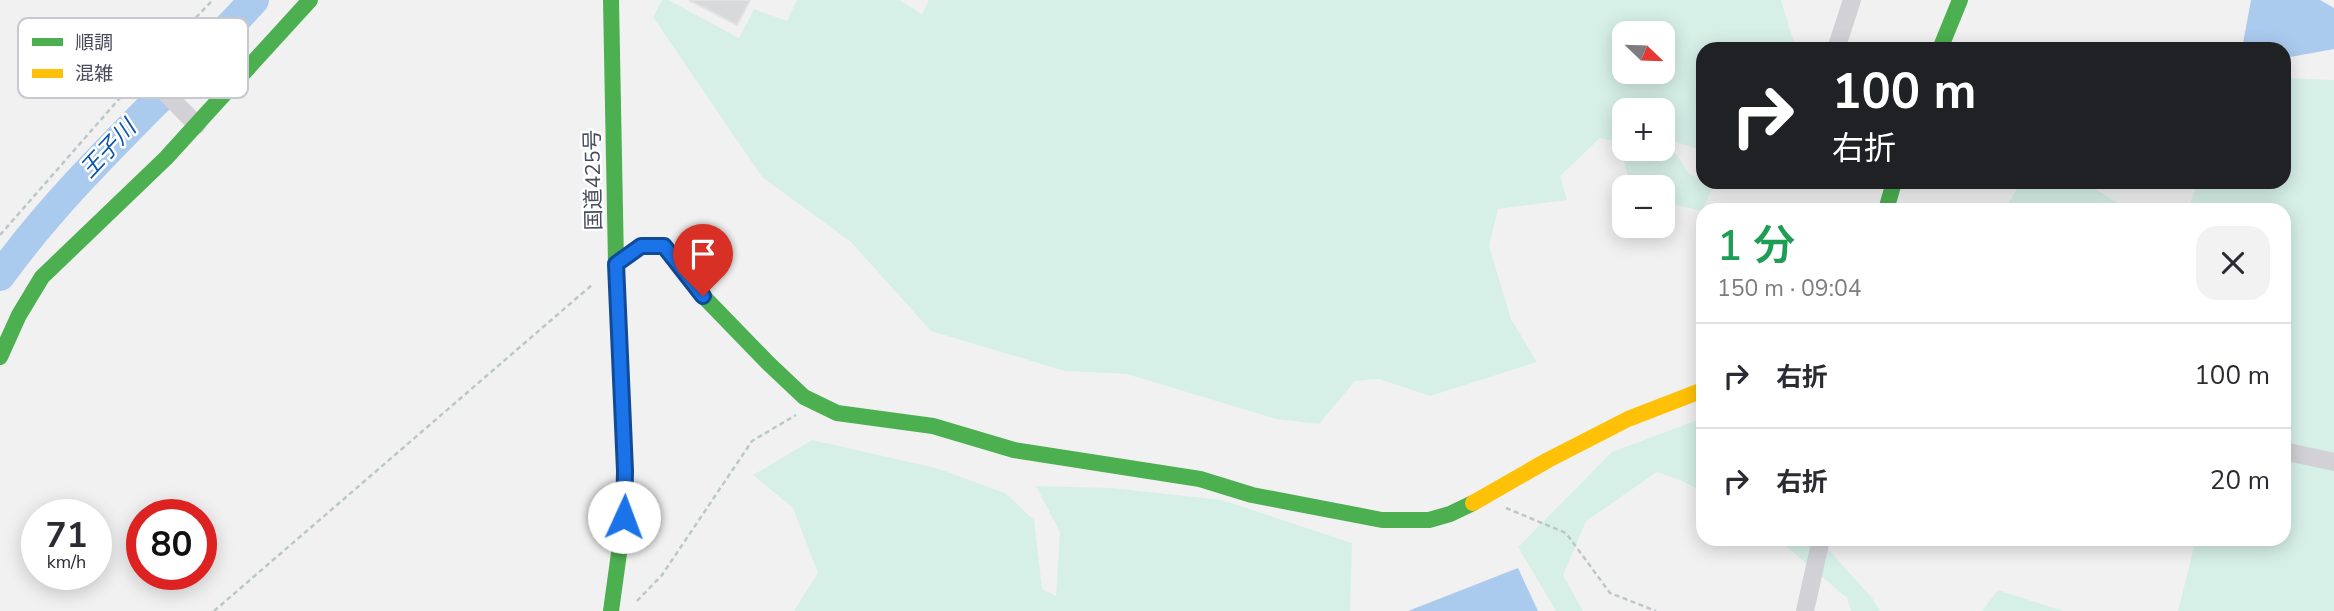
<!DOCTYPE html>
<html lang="ja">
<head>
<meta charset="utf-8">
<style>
  :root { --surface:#fff; --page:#f2f2f3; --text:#2b2b33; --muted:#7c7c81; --line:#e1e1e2 }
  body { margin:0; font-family:"Nunito Sans","Noto Sans JP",sans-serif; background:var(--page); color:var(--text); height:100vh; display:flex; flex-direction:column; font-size:26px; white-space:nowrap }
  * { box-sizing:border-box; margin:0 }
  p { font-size:23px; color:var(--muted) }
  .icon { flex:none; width:38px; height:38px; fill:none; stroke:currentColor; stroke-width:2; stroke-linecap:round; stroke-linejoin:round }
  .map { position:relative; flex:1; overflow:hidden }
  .sheet { position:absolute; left:1696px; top:203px; width:595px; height:343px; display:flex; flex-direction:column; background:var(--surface); border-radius:21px; box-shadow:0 4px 18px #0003 }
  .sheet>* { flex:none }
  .top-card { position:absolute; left:1696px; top:42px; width:595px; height:147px; border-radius:21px; box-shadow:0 4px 18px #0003; background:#202124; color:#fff; overflow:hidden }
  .needle { width:46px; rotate:113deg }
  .buttons { position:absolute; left:1612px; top:21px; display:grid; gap:14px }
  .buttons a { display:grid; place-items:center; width:63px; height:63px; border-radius:14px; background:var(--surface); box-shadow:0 4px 18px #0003; font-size:35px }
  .speed { position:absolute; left:21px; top:499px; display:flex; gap:14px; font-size:35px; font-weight:700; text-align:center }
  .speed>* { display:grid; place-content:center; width:91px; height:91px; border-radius:50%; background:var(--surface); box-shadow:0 4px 18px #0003; line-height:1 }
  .speed small { font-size:18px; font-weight:400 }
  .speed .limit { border:10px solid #d22; background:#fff; color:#111 }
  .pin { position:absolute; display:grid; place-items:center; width:60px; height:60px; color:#fff; margin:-72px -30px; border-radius:50% 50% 50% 0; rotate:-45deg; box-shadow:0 0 7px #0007 }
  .pin .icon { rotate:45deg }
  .me { position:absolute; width:77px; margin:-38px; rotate:2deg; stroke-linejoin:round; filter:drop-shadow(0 0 5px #0008) }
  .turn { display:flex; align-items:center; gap:24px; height:147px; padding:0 21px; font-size:32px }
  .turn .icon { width:91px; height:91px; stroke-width:2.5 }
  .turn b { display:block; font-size:49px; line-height:60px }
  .round { display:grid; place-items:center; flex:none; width:74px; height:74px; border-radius:21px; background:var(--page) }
  .summary { display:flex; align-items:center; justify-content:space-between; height:119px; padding:0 21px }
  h1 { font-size:42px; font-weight:600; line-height:52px; color:#1e9e55 }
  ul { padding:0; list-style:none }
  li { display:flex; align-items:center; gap:21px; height:105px; padding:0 21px; border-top:2px solid var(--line) }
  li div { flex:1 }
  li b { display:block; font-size:26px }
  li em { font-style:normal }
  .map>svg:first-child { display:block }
</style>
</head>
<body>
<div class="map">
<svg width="2334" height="611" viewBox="0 0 2334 611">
  <rect width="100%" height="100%" fill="#f1f1f1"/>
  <g fill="#d6f0e8" fill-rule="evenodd">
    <path d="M662,0H668L739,38L754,9L787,21L797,0H899L922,14L929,0H1781L1796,49H1703V151L1665,138L1689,174L1703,180V182L1714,185L1702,211L1663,202L1662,187H1630L1620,142L1600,138L1560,176L1567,200L1498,209L1489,246L1511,319L1537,362L1430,396L1379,379L1355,381L1319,424L1276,419L1127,374L1065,371L931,331L851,242L762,177L653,17ZM1662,33V72H1624V33ZM1662,110V149H1624V110Z"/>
    <polygon points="2284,78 2334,80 2334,611 2178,611 2196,539 2284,539 2284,210 2188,210 2198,182 2284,182"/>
    <polygon points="2021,182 2084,182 2129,210 2004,210"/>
    <polygon points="1698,420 1703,422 1703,492 1680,480 1657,472 1586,521 1563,575 1583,611 1556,611 1518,547 1612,452"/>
    <polygon points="812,440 936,468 1005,493 1034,520 1042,589 1056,596 1060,532 1036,486 1112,488 1222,500 1352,543 1350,611 794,611 818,573 793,508 753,475"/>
    <polygon points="1777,539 1819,539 1872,598 1880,611 1851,611 1847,598"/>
    <polygon points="1998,590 2063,611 1982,611"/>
  </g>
  <g fill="#aacaee">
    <polygon points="2251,0 2320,0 2334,8 2334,49 2284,58 2284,49 2242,49"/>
    <polygon points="1518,568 1538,611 1408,611"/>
  </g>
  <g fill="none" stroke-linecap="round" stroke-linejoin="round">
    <path stroke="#aacaee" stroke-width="30" d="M0,276C74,174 170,93 254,0"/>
  </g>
  <polygon fill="#d8d9db" stroke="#e2e2e4" stroke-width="2" points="689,0 750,0 737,25"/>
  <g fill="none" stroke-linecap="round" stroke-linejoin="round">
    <g stroke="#bcc7c8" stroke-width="2.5" stroke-dasharray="5 3.5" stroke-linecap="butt">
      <polyline points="154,60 213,0"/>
      <polyline points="0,235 133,83"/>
      <polyline points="1506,508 1566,533 1610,593 1656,611"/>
      <polyline points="637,601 662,575 752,441 796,415"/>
      <polyline points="214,611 593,284"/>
    </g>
    <g stroke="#d2d2d6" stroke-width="18">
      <polyline points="1836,49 1852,0"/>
      <polyline points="143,70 197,125"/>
      <polyline points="2284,451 2334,462"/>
      <polyline points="1805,611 1821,539"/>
    </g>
    <g stroke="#4caf50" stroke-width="16">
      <polyline points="611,0 616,264 625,471 624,517 611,611"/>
      <polyline points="1940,49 1960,0"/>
      <polyline points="1886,210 1894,182"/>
      <polyline points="616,264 641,246 664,246 703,296 768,363 804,397 837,413 933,426 1014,450 1200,479 1252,495 1382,520 1429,520 1450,514 1473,503"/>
      <polyline points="0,357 19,315 42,277 166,158 310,0"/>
    </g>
    <polyline stroke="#ffc107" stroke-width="16" points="1473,503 1548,460 1628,419 1703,390"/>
  </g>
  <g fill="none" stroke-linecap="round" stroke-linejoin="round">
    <defs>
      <polyline id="route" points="624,517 625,471 616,264 641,246 664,246 703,296"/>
    </defs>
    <use href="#route" stroke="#114b97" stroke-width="18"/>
    <use href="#route" stroke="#1a73e8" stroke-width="12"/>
  </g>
  <g text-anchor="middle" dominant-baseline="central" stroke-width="5" stroke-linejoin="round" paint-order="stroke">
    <g font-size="21" fill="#484c5d" stroke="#fff">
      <text transform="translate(593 180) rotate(-91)">国道425号</text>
    </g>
    <g font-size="23" font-style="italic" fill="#0d56ab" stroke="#fff">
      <text transform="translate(108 149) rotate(-47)">王子川</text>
    </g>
  </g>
  <rect x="18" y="18" width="230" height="80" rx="10" fill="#fff" stroke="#c8c9ce" stroke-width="2"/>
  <rect x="32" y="38" width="31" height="8" fill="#4caf50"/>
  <rect x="32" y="69" width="31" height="9" fill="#ffc107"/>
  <g font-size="19" fill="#484c5d">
    <text x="75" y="49">順調</text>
    <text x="75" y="80">混雑</text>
  </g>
</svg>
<div class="buttons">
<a><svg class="needle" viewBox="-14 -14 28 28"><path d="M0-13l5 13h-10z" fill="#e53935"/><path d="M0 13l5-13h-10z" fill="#7c7c81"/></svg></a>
<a>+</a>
<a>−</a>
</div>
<div class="speed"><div>71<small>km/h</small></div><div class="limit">80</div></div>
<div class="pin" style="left:703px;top:296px;background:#d93025"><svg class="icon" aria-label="arrive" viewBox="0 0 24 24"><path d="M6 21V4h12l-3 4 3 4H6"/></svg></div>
<svg class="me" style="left:624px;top:517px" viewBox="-20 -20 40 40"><circle r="19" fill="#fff"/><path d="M0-13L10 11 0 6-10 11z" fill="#1a73e8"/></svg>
<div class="top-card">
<div class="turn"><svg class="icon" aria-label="right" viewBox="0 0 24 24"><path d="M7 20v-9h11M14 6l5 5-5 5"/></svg><div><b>100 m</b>右折</div></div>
</div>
<section class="sheet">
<div class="summary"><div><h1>1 分</h1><p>150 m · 09:04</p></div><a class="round"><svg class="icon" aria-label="close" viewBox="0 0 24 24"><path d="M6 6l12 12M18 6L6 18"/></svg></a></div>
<ul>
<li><svg class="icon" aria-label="right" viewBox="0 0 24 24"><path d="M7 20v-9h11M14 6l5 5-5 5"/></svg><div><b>右折</b></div><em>100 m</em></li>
<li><svg class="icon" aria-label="right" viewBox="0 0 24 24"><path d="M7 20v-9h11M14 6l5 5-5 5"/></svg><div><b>右折</b></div><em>20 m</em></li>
</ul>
</section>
</div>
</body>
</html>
